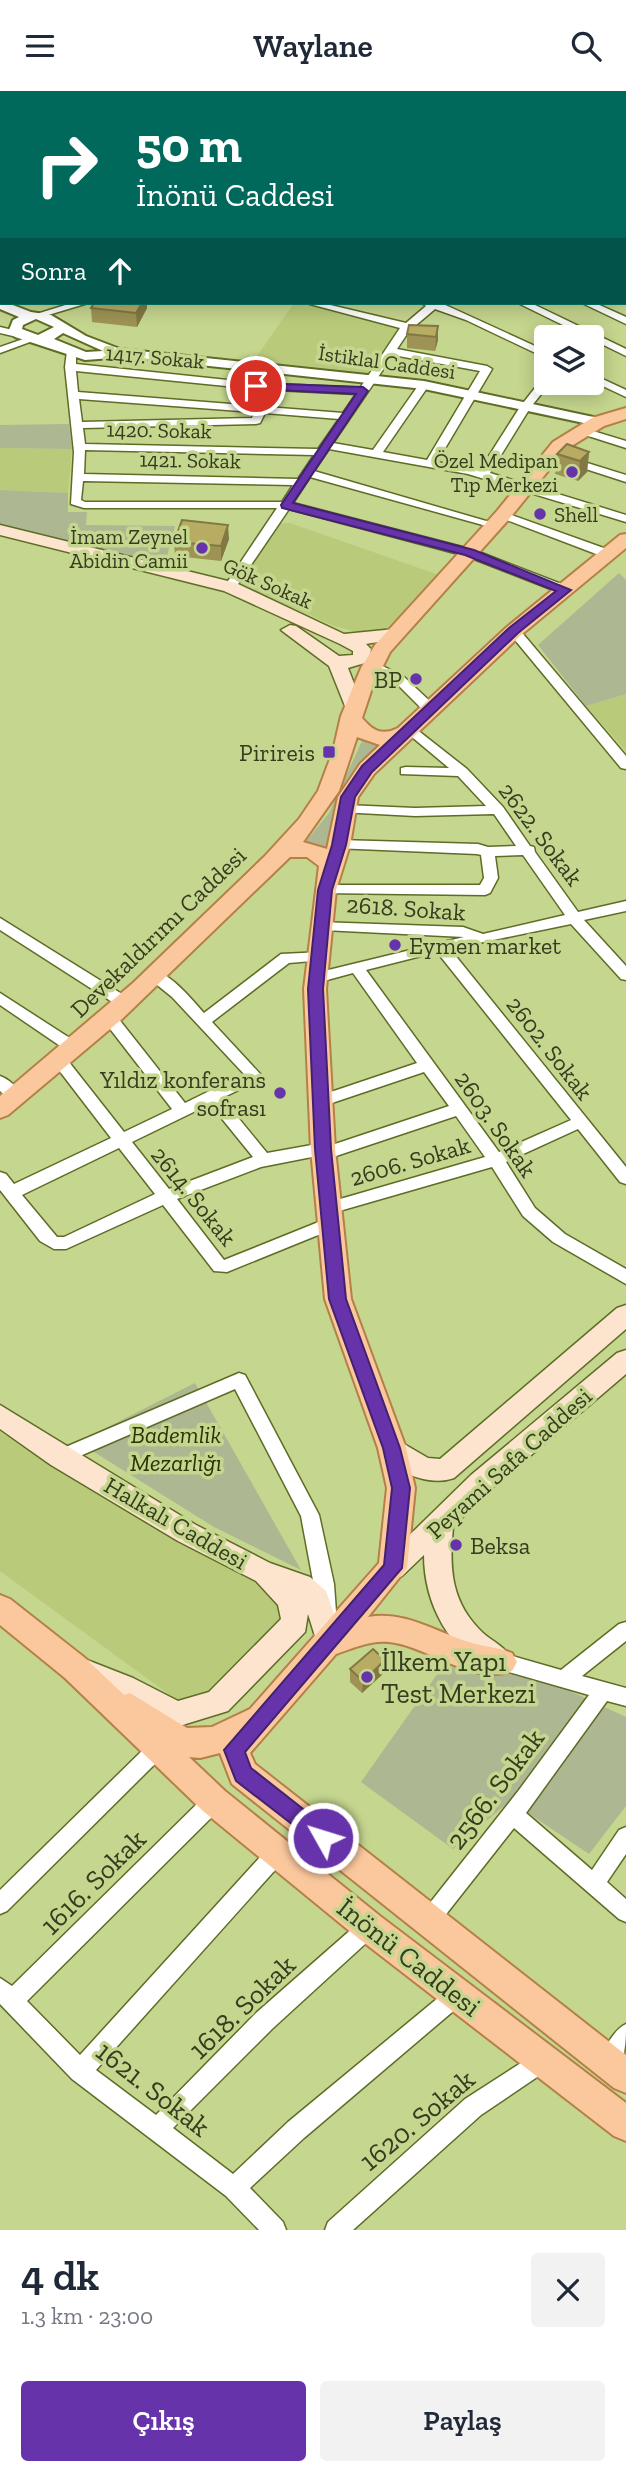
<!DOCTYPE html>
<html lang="tr">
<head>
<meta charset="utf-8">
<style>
  :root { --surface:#fff; --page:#f2f2f3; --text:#1f2937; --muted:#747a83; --accent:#6733aa }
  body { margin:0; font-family:"Zilla Slab",serif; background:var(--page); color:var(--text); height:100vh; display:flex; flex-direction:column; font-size:26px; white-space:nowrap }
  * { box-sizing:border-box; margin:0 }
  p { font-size:23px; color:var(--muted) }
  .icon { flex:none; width:38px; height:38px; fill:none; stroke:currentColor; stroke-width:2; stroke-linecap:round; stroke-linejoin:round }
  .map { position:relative; height:2139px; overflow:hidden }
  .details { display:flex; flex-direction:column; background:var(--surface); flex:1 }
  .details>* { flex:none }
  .banner { position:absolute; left:0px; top:0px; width:626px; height:214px; box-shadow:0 4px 18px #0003; background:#00695c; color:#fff; overflow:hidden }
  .buttons { position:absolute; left:534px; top:234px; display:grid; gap:14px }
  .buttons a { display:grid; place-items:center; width:70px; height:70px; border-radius:7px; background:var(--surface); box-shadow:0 4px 18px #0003; font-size:35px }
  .pin { position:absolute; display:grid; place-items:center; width:60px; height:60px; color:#fff; margin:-30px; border:4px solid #fff; border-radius:50%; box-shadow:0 2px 7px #0007 }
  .me { position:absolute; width:77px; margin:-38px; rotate:309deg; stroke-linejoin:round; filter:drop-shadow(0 0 5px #0008) }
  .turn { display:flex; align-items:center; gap:24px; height:147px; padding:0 21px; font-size:32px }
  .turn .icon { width:91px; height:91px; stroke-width:2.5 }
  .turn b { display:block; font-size:49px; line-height:60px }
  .then { display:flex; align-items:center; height:66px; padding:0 21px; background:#0003; gap:14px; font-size:26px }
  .round { display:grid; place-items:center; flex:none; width:74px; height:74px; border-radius:7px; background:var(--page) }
  .head { display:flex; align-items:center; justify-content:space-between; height:119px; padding:0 21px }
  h1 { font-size:42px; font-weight:600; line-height:52px }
  .primary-button { display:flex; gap:14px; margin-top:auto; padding:14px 21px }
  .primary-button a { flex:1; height:80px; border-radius:7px; background:var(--accent); color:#fff; font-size:28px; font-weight:600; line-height:80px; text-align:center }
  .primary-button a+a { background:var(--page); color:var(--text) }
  header { display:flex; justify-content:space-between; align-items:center; height:91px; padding:0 21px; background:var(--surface); font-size:32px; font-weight:600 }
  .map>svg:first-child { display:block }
</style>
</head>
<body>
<header><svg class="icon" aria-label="menu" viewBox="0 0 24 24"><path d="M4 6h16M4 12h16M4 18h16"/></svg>Waylane<svg class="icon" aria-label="search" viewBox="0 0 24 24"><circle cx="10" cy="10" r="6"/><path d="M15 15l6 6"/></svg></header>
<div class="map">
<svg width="626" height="2139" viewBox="0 0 626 2139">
  <rect width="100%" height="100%" fill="#c5d68e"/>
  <g fill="#b9cb7b">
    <polygon points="294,212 392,231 401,236 367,283 253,271"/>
    <polygon points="0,357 72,358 68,402 0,399"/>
    <polygon points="290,432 439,484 386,539 362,542 334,535 230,488 269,433"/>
    <polygon points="626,603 626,660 586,615"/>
    <polygon points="0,1341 274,1502 291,1529 203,1611 178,1610 0,1480"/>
  </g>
  <g fill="#adb791">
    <polygon points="69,333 72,358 0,357 0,334"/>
    <polygon points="0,399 68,402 68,421 87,421 86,434 175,435 165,473 0,436"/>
    <polygon points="619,482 626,489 626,603 586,615 538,554"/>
    <path d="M362,650L380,656C343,690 337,709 330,758L303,754L329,722Z"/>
    <polygon points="195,1292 301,1479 214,1436 78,1351"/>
    <polygon points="443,1575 531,1582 626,1626 626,1715 589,1763 510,1710 453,1758 361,1691"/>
  </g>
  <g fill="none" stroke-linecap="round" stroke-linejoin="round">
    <defs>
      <g id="minor">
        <polygon points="299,0 309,0 298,2"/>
        <polygon points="460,0 469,0 459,2"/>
        <polygon points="502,0 511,0 501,2"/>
        <polygon points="525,0 539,0 540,2 526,2"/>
        <polygon points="589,0 598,0 588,2"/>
        <polygon points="626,9 626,15 625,16 625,10"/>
        <polygon points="625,24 626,25 626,31 625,30"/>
        <polygon points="626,49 626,56 625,56 625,50"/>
        <rect x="625" y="80" width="1" height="6"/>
        <rect x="625" y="104" width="1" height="6"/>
        <rect x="0" y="116" width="2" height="6"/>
        <polygon points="2,129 2,136 0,137 0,130"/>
        <rect x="0" y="153" width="2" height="6"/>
        <rect x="0" y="184" width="2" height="7"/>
        <polygon points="72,212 88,212 35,228 30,225"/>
        <path d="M306,212H322L406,232L426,215L422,212H441L546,260V267L466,229L435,218L409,240L397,258L487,275L492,278L437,371L480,379L520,316L542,288L546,287V292H550L530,317L490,382L626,424V431L468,383L329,358L314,380L500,434L494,438L490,436L310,386L293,412L474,459L569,496V502H561L466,465L289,418L234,499L230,500L224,496L277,417H84L71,413L74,361L65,276L67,260L76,262V273L256,292L360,297L400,237ZM393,264L480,280L427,369L383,361L429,294L424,291L420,292L373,359L333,352ZM76,280L256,298L356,303L343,322L78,301ZM79,308L254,321L252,327L82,331ZM265,322L339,328L318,358L85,353L83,337L256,333L260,332ZM85,359L314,364L298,388L84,383ZM83,390L293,394L282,411H85L81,409Z"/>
        <polygon points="518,212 531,212 626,258 626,265"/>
        <polygon points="582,212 595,212 626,226 626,233"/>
        <polygon points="0,236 21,241 22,243 17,246 0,242"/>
        <polygon points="29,246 38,248 0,262 0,256"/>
        <polygon points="592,283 626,299 626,306 592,290"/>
        <polygon points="583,337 626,350 626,357 579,342 577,340"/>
        <polygon points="568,366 626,384 626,391 564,371 564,367"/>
        <polygon points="503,421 612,460 614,463 612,466 604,466 499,426 497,424"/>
        <polygon points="514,536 518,537 626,665 626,678 621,677 510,543 508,540"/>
        <polygon points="371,570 402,584 435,615 435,621 425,621 394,590 367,577 367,571"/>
        <path d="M411,634L467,678L503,716L530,755L534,756L535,761L578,821L626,810V820L584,829L626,875V889L621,888L571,833L450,858L626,1076V1093L620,1091L578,1038L506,1071L535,1117L565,1143L626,1178V1193L553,1151L523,1125L492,1076L329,1123L323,1121L321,1117L323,1113L485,1066L456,1025L324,1069L317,1065L261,1076L177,1108L224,1169L321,1130L337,1131L339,1135L337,1139L323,1142L227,1181L214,1180L163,1114L66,1158H54L40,1150L0,1099V1081L6,1083L14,1093L111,1047L55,974L52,970L55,966H65L124,1041L172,1018L104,930L102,926L104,922H114L185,1012L244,983L172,906L151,889L149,885L151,881C167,877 193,910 204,922L281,863L323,861L325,865L323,869L289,872L212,931L262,985L259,989L222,1007L267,1062L323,1052L329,1055L449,1015L424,981L326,1014H316L313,1010L316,1006L417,972L353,882L316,892L309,887L316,882L464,846L323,839L318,837L316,834L318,831L463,836L483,843L565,824L523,764L495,765L498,787L490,802L485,804L320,802L318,799L325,794H480L484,787L481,764L477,763L334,757L332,754L339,749L478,753L488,756L516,755L494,723L415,725L340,721L338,718L345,714L415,717L486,715L458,685L401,683V677L406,676L449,677L406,641V635ZM437,861L571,1029L499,1061L366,879ZM210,1013L253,1066L169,1098L132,1051ZM119,1057L155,1103L64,1146H57L22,1104Z"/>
        <polygon points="0,827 130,908 132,912 130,916 120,916 0,839"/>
        <polygon points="0,902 79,953 82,957 79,961 69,961 0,914"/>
        <path d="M0,985C9,988 19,998 24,1006L21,1010H11L0,1000Z"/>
        <polygon points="239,1282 245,1284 319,1424 334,1493 336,1521 334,1527 327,1529 320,1527 301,1425 235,1298 66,1371 60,1373 54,1371 51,1366 54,1361"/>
        <polygon points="626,1531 626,1550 582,1585 626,1597 626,1615 607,1610 526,1722 592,1779 619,1739 626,1736 626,1763 607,1791 626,1808 626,1831 619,1828 514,1737 436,1836 429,1839 422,1836 419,1829 422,1822 519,1699 589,1604 495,1577 493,1571 495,1565 502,1562 561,1579 619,1533"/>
        <polygon points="157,1649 164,1652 167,1658 164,1664 7,1820 0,1823 0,1799 150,1652"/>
        <polygon points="214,1701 221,1703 224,1710 221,1717 27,1910 80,1964 271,1754 278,1751 285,1754 288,1761 285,1768 96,1979 156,2024 256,1922 362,1829 369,1826 376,1829 379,1836 376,1843 272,1938 173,2037 233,2083 288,2031 450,1897 457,1893 464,1897 468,1904 464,1911 304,2047 250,2097 283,2131 286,2139 259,2139 226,2105 72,1988 0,1913 0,1887 12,1895 207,1703"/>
        <path d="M626,1933C626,1952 626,1974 609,1983L601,1980L598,1972C604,1959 613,1939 626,1933Z"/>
        <polygon points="541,1959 549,1962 552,1970 549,1978 481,2024 353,2139 325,2139 328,2131 465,2008"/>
      </g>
      <g id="tertiary">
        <polygon points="93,0 109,0 110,2 94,2"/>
        <rect x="625" y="126" width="1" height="8"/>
        <path d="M0,209L31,221L51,224L86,245L120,258L424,290L598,327L605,331L598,335L424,298L125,266L85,269L15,246L9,239L13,229L19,226L0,218ZM36,228L54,236L38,244L22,238L23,234ZM63,242L103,260L86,261L54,248Z"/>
      </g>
      <g id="secondary">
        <polygon points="0,434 236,492 344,543 395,538 404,543 401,547 366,553 371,558 368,571 348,577 363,616 354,622 347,620 329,575 281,539 290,534 296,535 339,565 353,564 353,560 340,553 224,500 0,444"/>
        <path d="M626,1214V1238L454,1387C429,1396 391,1381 379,1357L383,1349L392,1346L428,1367L440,1368L617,1217Z"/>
        <path d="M626,1259V1283L489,1400L453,1436C449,1478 451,1512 483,1542C493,1551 505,1555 511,1568L507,1577L497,1580C449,1563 424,1512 424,1464L402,1485L393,1489L384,1485L380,1477L384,1469L471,1384L617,1262Z"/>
        <polygon points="0,1314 196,1434 270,1472 310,1486 326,1500 344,1552 340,1561 330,1564 320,1561 308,1523 305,1541 228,1620 176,1636 72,1589 68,1580 72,1571 82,1567 133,1587 178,1610 209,1601 281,1528 278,1514 256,1490 178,1450 51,1374 0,1338"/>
      </g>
      <path id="primary" d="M626,317V328L604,335L565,359L509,428L390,561L372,597L362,627C373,640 382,645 398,637L507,536L620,444L626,443V457L521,544L374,683L358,706L350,754L336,799L326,898L335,1058L351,1208L406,1357L415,1397L407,1477L368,1526C404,1519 436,1541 469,1551C484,1556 498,1556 512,1562L517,1571L512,1580C473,1595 428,1555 389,1551C371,1549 353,1557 336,1563L250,1662L255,1673L626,1964V2002L614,1997L232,1693L220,1662L200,1667L189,1666L225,1700L380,1825L626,2012V2050L614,2045L358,1847L203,1720L65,1587L0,1534V1504L10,1508L85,1567L124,1604L130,1602L187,1637L212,1636L250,1618L379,1472L387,1397L378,1357L325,1208L311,1058L304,898L319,775L307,766H290L122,928L8,1024L0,1027V1005L133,892L264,766L299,728L318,700L333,660L341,625L361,577L375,554L497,420L553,351L592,327ZM357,646L380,654L360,673L338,706L327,758L303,751L339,700Z"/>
    </defs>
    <use href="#minor" stroke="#5e6c26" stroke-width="3"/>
    <use href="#tertiary" stroke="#5e6c26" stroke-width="4"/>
    <use href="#secondary" stroke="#5e6c26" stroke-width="3"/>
    <use href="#primary" stroke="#b48047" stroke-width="4"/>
    <use href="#minor" fill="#fff" fill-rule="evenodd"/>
    <use href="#tertiary" fill="#fff" fill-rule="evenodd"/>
    <use href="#secondary" fill="#fde4ce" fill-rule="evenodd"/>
    <use href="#primary" fill="#fbc89d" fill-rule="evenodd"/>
  </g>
  <g fill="#9e9354">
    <polygon points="94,212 147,212 147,217 137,236 92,231 91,217"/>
    <polygon points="438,235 438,249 435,260 407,257 407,243"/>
    <polygon points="589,361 587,381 578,390 555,383 557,363"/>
    <polygon points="229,448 221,470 175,465 174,451"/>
    <polygon points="385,1569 384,1582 362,1602 350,1591 350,1578"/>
  </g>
  <g fill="#817845">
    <polygon points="142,212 147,212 147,217 137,236 136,222"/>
    <polygon points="438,235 438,249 435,260 436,246"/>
    <polygon points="589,361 587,381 578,390 580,370"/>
    <polygon points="228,434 229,448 221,470 221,455"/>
    <polygon points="385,1569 384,1582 362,1602 363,1590"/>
  </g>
  <g fill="#b8ab62" stroke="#817845" stroke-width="2">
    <polygon points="94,212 142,212 136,222 91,217"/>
    <polygon points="409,234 438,235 436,246 407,243"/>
    <polygon points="567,353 589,361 580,370 557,363"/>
    <polygon points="182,429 228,434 221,455 174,451"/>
    <polygon points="373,1558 385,1569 363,1590 350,1578"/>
  </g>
  <polygon fill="#6733aa" stroke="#43216e" stroke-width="2" points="252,292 363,296 368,300 293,412 474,459 571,499 518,542 372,681 355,706 346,754 332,799 323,898 331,1058 346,1208 400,1357 410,1397 402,1477 245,1661 251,1677 331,1740 334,1747 331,1754 323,1757 236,1690 224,1659 384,1474 392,1397 383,1357 329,1208 315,1058 308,898 318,799 332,754 341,706 362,675 509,537 556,500 465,464 282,417 281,414 356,303 256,298 251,295"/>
  <g fill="#6733aa" stroke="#c5d68e" stroke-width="2.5">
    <circle cx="572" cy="381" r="7"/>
    <circle cx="540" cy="423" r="7"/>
    <circle cx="202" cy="457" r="7"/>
    <circle cx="416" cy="588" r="7"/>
    <rect x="322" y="654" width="14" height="14" rx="3.5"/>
    <circle cx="395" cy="854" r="7"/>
    <circle cx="280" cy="1002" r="7"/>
    <circle cx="456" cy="1454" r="7"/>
    <circle cx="367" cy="1586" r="7"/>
  </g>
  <g text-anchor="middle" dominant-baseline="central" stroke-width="7" stroke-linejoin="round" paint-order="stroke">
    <g font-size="21" fill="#363c1f" stroke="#c5d68e">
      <text transform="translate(155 266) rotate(5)">1417. Sokak</text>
      <text transform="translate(387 271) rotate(8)">İstiklal Caddesi</text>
      <text transform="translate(159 339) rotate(1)">1420. Sokak</text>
      <text transform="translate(190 369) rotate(1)">1421. Sokak</text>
      <text transform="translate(268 492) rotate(24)">Gök Sokak</text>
    </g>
    <g font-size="21" fill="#363c1f" stroke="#c5d68e" text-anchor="end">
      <text x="558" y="369">Özel Medipan<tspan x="558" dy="24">Tıp Merkezi</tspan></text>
      <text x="554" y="423" text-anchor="start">Shell</text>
      <text x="188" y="445">İmam Zeynel<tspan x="188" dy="24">Abidin Camii</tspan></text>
    </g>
    <g font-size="24" fill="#363c1f" stroke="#c5d68e" text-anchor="end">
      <text x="402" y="588">BP</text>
      <text x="315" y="661">Pirireis</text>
      <text x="409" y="854" text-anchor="start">Eymen market</text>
      <text x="266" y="988">Yıldız konferans<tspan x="266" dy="28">sofrası</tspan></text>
      <text x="470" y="1454" text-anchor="start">Beksa</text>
    </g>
    <g font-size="24" fill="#363c1f" stroke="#c5d68e">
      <text transform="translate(541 743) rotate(53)">2622. Sokak</text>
      <text transform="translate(406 817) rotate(4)">2618. Sokak</text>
      <text transform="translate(158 841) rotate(-44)">Devekaldırımı Caddesi</text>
      <text transform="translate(550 957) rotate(52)">2602. Sokak</text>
      <text transform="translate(496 1033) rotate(55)">2603. Sokak</text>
      <text transform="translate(410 1070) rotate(-16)">2606. Sokak</text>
      <text transform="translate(194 1105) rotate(51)">2614. Sokak</text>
      <text transform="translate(509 1372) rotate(-42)">Peyami Safa Caddesi</text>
      <text transform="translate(176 1432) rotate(30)">Halkalı Caddesi</text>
    </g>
    <g font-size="24" font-style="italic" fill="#2b3305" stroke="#c5d68e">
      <text x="176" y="1343">Bademlik<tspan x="176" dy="28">Mezarlığı</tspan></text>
    </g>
    <g font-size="28" fill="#363c1f" stroke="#c5d68e" text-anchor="start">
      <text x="381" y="1570">İlkem Yapı<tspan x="381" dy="32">Test Merkezi</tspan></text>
    </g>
    <g font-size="28" fill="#363c1f" stroke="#c5d68e">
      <text transform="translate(495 1698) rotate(-53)">2566. Sokak</text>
      <text transform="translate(93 1791) rotate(-45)">1616. Sokak</text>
      <text transform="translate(409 1866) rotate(38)">İnönü Caddesi</text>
      <text transform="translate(242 1916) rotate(-44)">1618. Sokak</text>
      <text transform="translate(153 1998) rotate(38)">1621. Sokak</text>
      <text transform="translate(417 2029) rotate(-40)">1620. Sokak</text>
    </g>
  </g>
</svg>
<div class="buttons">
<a><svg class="icon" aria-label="layers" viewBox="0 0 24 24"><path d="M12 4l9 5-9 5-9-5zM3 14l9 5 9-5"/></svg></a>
</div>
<div class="pin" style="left:256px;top:295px;background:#d93025"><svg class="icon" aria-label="arrive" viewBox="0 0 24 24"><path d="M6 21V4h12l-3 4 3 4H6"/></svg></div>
<svg class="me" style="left:323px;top:1747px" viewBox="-20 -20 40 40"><circle r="17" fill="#6733aa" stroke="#fff" stroke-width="3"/><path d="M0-11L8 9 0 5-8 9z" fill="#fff"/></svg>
<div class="banner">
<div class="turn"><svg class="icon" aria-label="right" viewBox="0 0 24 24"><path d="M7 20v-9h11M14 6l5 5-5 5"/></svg><div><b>50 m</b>İnönü Caddesi</div></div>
<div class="then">Sonra<svg class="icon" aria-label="ahead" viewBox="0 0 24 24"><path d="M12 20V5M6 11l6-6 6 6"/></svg></div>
</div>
</div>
<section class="details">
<div class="head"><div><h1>4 dk</h1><p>1.3 km · 23:00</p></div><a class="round"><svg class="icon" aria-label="close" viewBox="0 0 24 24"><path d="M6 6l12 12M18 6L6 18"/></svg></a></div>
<div class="primary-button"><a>Çıkış</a><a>Paylaş</a></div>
</section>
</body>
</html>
